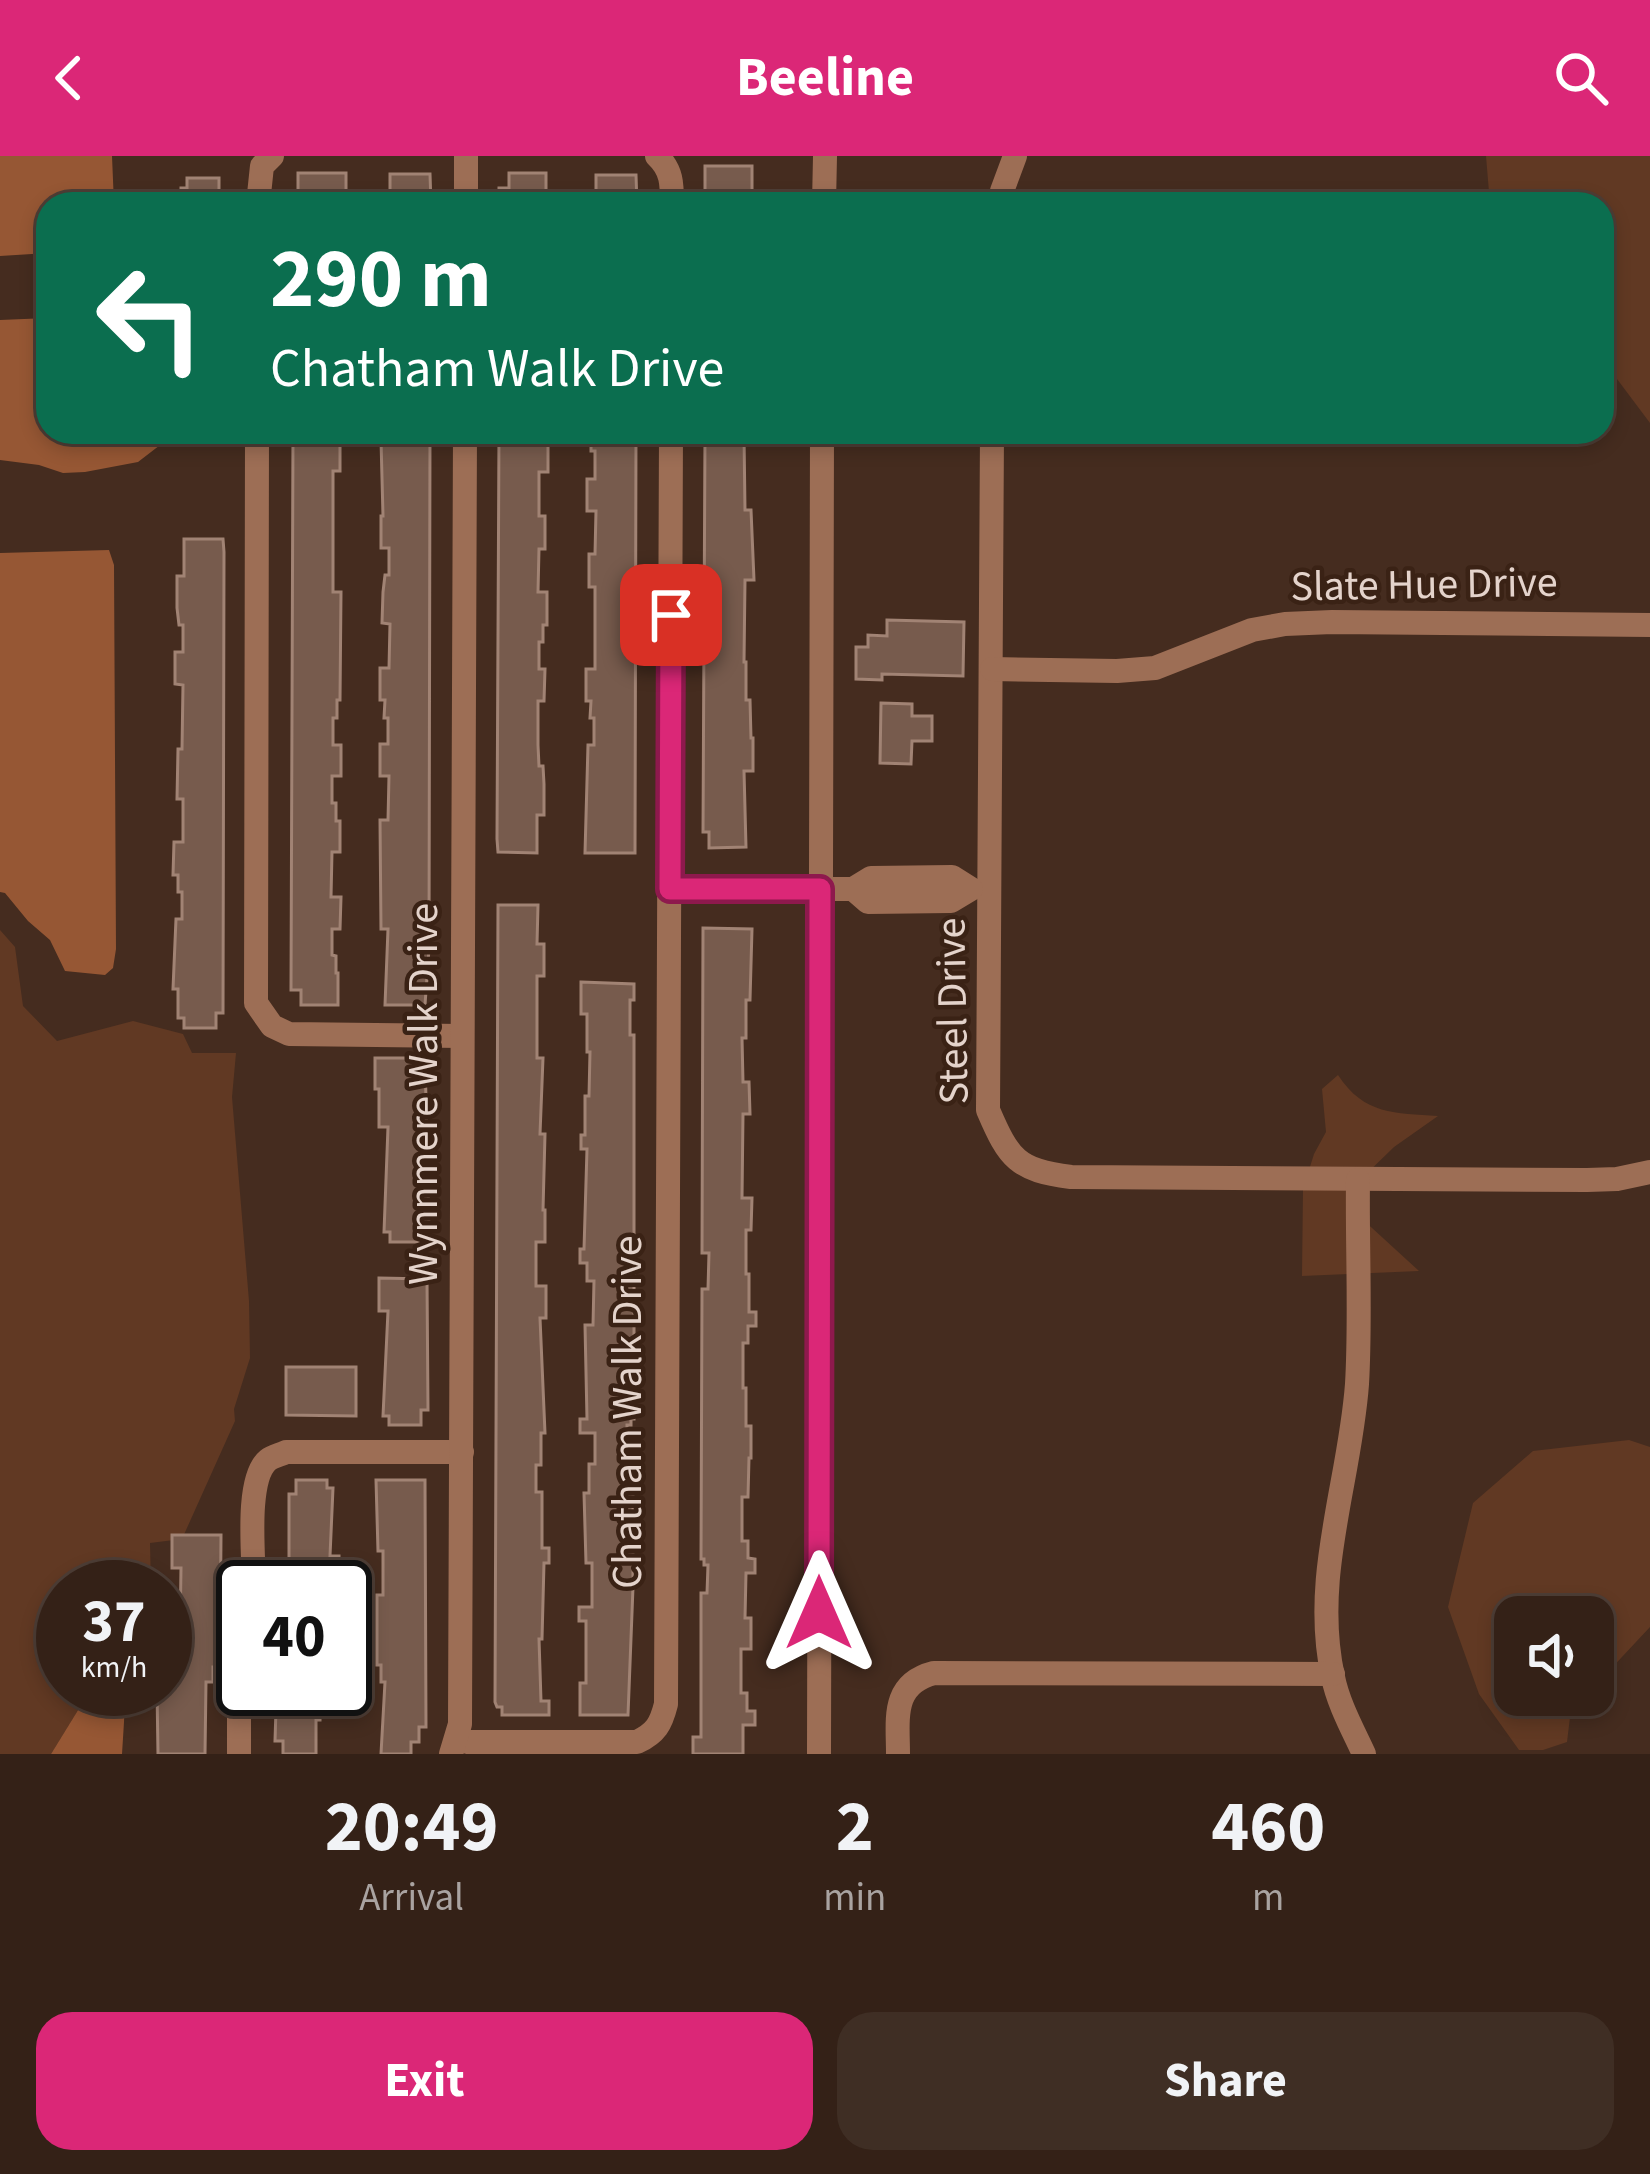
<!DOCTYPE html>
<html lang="en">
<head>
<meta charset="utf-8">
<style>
  :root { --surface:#342117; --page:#3f2e24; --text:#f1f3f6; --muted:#a9a3a1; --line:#4e3e36; --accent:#db2777 }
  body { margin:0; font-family:"Source Sans 3",sans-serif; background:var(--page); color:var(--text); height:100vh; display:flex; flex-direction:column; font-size:45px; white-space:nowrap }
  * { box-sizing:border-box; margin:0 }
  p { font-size:39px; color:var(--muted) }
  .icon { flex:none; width:66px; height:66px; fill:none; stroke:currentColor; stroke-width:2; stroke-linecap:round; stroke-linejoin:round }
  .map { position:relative; height:1598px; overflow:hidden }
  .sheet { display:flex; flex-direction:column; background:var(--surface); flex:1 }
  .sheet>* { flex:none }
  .top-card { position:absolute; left:36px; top:36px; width:1578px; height:252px; border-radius:36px; box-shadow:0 6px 18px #0003,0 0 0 3px var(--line); background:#0b6e4f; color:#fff; overflow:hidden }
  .fabs { position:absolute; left:1494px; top:1440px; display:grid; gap:24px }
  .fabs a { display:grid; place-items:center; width:120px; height:120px; border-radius:24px; background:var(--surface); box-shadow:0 6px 18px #0003,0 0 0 3px var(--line); font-size:60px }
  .speed { position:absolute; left:36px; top:1404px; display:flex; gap:24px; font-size:60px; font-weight:700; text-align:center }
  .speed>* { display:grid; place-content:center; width:156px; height:156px; border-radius:50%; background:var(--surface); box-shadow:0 6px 18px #0003,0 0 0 3px var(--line); line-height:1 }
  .speed small { font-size:30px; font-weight:400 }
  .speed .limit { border:6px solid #111; border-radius:18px; background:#fff; color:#111 }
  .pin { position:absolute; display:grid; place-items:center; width:102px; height:102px; color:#fff; margin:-51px; border-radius:24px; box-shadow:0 6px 18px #0006 }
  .me { position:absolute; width:132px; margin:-66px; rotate:0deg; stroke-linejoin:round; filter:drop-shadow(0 0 9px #0008) }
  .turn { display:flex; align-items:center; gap:42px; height:252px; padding:0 36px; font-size:54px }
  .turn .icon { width:156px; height:156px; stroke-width:2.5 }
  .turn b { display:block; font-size:84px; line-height:102px }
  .eta { display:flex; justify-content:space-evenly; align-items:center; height:204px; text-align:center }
  .eta b { font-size:72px; font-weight:700; line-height:84px }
  .cta { display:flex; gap:24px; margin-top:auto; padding:24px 36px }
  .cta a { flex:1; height:138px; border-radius:36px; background:var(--accent); color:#fff; font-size:48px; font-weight:700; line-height:138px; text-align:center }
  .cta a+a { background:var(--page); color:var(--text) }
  header { display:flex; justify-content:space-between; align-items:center; height:156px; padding:0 36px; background:var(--accent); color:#fff; font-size:54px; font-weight:700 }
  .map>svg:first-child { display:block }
</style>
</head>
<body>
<header><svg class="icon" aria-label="back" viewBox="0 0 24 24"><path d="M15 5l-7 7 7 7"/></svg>Beeline<svg class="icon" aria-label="search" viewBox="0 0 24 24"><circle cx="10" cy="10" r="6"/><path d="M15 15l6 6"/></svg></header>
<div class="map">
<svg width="1650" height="1598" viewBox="0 0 1650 1598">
  <rect width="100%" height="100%" fill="#452c1f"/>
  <g fill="#613923">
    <polygon points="1486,0 1650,0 1650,267 1602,203 1602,48 1490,48"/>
    <polygon points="0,774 15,791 23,850 57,885 133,865 183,878 192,897 236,897 232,941 249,1145 250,1202 234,1253 235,1265 182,1383 150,1387 151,1431 63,1431 63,1533 91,1533 51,1598 0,1598"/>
    <path d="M1338,919C1364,959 1395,957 1438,960L1394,991L1360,1024V1061L1419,1115L1302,1120L1303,1033L1314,998L1326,976L1322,933Z"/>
    <polygon points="1629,1284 1650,1291 1650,1471 1593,1532 1593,1461 1515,1461 1515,1539 1585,1539 1571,1553 1567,1586 1543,1594 1519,1594 1479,1538 1448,1451 1473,1347 1533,1295"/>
  </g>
  <g fill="#965734">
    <polygon points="0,0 112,0 114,48 48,48 48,97 0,100"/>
    <polygon points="48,162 48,276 177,276 138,306 85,316 63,317 39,309 0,304 0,164"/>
    <polygon points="109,394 114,409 116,793 113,812 105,819 65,815 50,784 28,765 5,737 0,736 0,397"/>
    <polygon points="91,1533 126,1533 122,1598 51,1598"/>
  </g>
  <g fill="#775b4d" stroke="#a18374" stroke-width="3">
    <rect x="705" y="10" width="47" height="31"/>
    <rect x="298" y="17" width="48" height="31"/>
    <polygon points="509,17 546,17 546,48 499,48 499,32 509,32"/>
    <polygon points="390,18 430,18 431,48 390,48"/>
    <polygon points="596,19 636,19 637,48 596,48"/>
    <polygon points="187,22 219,22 219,48 181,48 181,32 187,32"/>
    <polygon points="293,276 340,276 340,315 333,315 333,436 341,436 340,544 337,544 337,562 333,562 333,589 341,589 341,620 332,620 332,647 336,647 336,665 340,665 340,696 332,696 331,741 341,741 340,773 332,773 332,799 336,800 336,817 338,817 338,849 301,849 301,834 291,834"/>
    <polygon points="390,276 430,276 429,793 425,849 385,849 388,773 381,773 380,664 388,664 389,620 380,620 380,588 388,588 388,562 384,562 385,544 380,544 380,512 389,512 390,468 382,467 383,436 385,419 389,419 389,392 381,392 381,360 383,360 381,284 390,284"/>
    <polygon points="499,276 540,276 540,284 548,284 548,316 539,316 539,360 545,360 545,393 539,393 538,436 547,436 547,469 543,469 543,486 539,486 539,513 545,513 544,545 538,545 538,589 539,610 543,610 544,628 544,659 537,659 537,697 498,696 497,683"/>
    <polygon points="591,276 636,276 635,697 585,697 588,589 594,589 594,562 590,562 591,545 586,545 586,513 595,513 595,431 589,431 589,398 595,398 596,355 587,355 587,323 595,323 595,295 591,295"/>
    <polygon points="705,279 744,279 745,354 751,354 754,424 745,424 744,506 746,506 746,544 750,544 751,582 753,582 753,615 744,615 746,691 709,692 709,676 703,676"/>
    <polygon points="184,383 223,383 224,396 223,857 216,857 216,872 184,872 184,862 178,862 178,833 173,833 176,763 182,763 182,736 178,736 178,719 173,719 174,686 183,686 183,643 177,643 178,593 182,593 183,529 175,528 175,496 183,496 183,469 179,469 177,452 177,420 184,420"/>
    <polygon points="887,464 964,466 963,520 882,518 882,524 856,523 856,491 868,491 868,479 887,480"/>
    <polygon points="881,547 912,548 912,560 932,560 932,585 912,585 911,608 880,607"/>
    <polygon points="498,749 538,749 537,788 544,788 544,820 537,820 537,902 543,902 540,978 545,978 543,1054 545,1054 545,1086 536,1086 536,1130 546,1130 546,1162 540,1162 545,1277 541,1277 541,1309 536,1309 536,1336 542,1336 542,1392 549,1392 549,1407 544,1407 542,1483 539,1483 541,1545 549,1545 549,1559 502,1559 502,1551 497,1551 495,1546"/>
    <polygon points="703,772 752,773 750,844 746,844 746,882 742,882 743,926 749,926 750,958 743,958 742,1042 752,1042 751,1074 746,1074 746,1118 749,1118 749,1156 756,1156 756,1170 748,1170 748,1187 743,1187 743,1232 746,1232 746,1270 751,1270 751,1302 749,1302 748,1341 742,1341 742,1385 748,1385 748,1402 755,1403 755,1417 746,1417 745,1462 751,1462 751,1493 741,1493 741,1537 747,1537 747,1555 755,1555 755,1569 743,1569 743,1598 693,1598 693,1581 701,1581 701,1437 707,1437 708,1409 704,1409 704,1403 701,1403 702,1133 708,1133 709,1097 702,1097"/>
    <polygon points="581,826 634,828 634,844 630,844 630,879 634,879 634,1263 631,1263 631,1269 627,1269 627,1313 633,1313 633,1431 628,1559 580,1559 580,1527 586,1527 586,1465 579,1465 579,1451 592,1451 592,1407 586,1407 584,1337 589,1337 589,1308 595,1308 595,1277 580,1277 580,1263 587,1263 585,1169 593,1169 594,1125 587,1125 587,1107 580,1107 580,1093 584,1093 587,993 581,993 581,979 585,979 585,940 589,940 590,896 587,896 587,858 581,858"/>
    <polygon points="375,902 425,902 429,1071 422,1071 422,1086 390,1086 390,1076 384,1076 388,971 379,971 379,933 375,933"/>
    <polygon points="379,1122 427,1123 428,1254 421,1254 421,1269 389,1269 389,1260 383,1260 388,1155 379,1155"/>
    <polygon points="286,1211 356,1211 356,1260 286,1259"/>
    <polygon points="296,1324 327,1324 327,1332 333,1332 330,1400 339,1400 339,1431 289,1431 289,1338 296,1338"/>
    <polygon points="376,1324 425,1324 426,1571 419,1571 419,1586 411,1586 411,1598 381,1598 385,1526 381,1526 381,1509 377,1509 377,1439 383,1439 383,1395 378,1395"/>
    <polygon points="172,1379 221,1379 220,1511 213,1511 213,1526 206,1526 205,1598 158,1598 157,1533 176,1531 176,1476 180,1476 181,1412 172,1412"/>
    <polygon points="287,1533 328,1533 328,1546 320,1546 320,1564 316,1564 316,1598 283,1598 283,1585 275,1585 276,1553 287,1553"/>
  </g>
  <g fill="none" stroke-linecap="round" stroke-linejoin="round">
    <g stroke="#9d6e55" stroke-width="24">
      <path d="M657,0C672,14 672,28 672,48"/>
      <polyline points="258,48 262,10 272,0"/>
      <polyline points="466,48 466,0"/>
      <polyline points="824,48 825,0"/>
      <polyline points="1000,48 1002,35 1015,0"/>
      <polyline points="257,276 256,847 272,870 289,878 462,880"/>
      <path d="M992,276L988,954C1009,1003 1017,1014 1071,1021L1587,1024L1617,1023L1650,1016"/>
      <polyline points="992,513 1117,515 1155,512 1252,474 1285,468 1332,466 1650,469"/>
      <polyline points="670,733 853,733 871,722 952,721 971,733 951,745 868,746 853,733"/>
      <path d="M1358,1024C1357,1091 1361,1160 1357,1228C1350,1326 1311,1421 1333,1521C1338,1547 1353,1574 1364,1598"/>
      <path d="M254,1431C254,1402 245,1323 268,1304C273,1300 280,1299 286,1296H462"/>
      <path d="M458,1583L468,1586H637C656,1577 661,1568 666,1548L671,276"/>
      <polyline points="239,1598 239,1558 248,1533"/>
      <polyline points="451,1598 460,1568 465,276"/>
      <polyline points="819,1598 822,276"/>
      <path d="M898,1598C898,1563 891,1528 934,1517L1333,1518"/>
    </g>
  </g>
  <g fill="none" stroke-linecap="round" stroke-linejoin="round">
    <defs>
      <polyline id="route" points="671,459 670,733 820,733 819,1457"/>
    </defs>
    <use href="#route" stroke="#8e194d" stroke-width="30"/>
    <use href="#route" stroke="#db2777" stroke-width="21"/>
  </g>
  <g text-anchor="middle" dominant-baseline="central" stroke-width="9" stroke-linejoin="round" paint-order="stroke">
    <g font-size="42" fill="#e4d3cb" stroke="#3a2215">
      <text transform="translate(1424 429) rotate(-1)">Slate Hue Drive</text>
      <text transform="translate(953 855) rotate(-91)">Steel Drive</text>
      <text transform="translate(424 938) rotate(-90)">Wynnmere Walk Drive</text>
      <text transform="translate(628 1256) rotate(-90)">Chatham Walk Drive</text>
    </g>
  </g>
</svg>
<div class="fabs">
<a><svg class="icon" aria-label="sound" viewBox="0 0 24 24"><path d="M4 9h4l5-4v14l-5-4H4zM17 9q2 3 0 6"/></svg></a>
</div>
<div class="speed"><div>37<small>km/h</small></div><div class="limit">40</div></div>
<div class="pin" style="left:671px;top:459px;background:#d93025"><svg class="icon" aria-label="arrive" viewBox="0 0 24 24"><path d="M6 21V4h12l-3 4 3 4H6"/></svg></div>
<svg class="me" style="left:819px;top:1457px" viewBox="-20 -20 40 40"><path d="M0-17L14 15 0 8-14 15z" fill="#db2777" stroke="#fff" stroke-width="4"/></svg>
<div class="top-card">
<div class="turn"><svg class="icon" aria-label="left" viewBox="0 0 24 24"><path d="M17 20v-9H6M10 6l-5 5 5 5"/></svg><div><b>290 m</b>Chatham Walk Drive</div></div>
</div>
</div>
<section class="sheet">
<div class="eta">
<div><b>20:49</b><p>Arrival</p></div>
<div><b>2</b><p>min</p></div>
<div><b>460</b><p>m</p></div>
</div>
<div class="cta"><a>Exit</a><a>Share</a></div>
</section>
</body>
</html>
